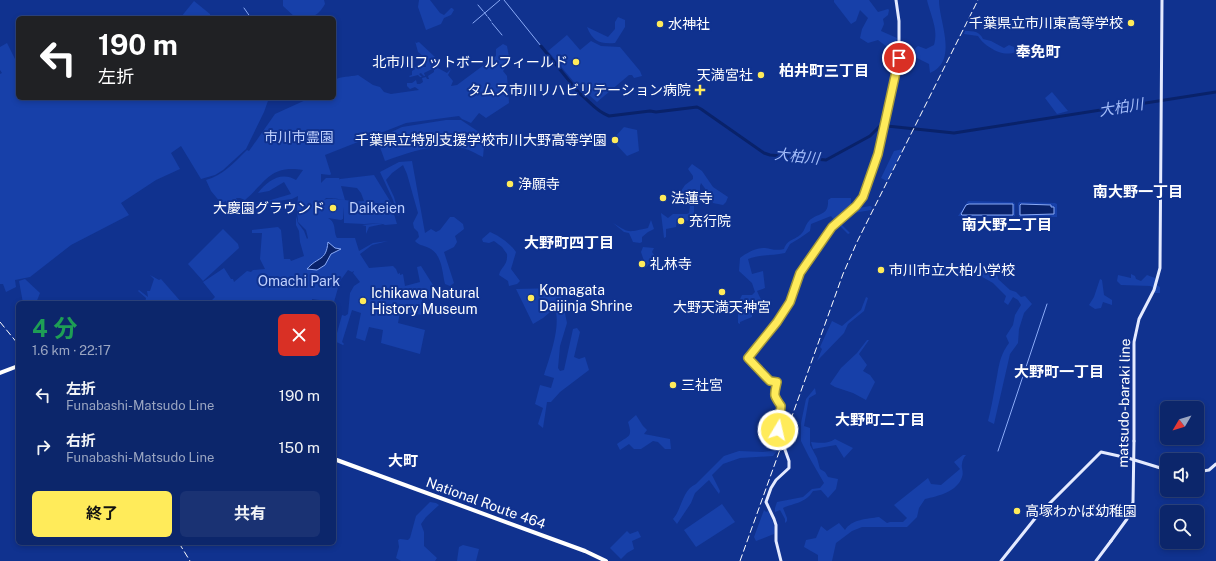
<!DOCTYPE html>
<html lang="ja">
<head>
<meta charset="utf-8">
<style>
  :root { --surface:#0c266b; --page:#1a3273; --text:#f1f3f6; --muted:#9aa5c1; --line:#2c437e; --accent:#ffeb5a }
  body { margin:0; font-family:"Public Sans","Noto Sans JP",sans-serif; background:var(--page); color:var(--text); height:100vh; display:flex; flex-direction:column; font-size:15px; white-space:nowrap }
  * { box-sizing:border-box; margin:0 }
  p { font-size:13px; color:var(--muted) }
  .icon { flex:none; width:22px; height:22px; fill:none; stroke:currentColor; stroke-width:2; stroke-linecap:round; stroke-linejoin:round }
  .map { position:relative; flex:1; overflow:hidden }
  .drawer { position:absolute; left:16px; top:301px; width:320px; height:244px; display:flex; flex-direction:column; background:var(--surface); border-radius:6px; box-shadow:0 2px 6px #0003,0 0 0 1px var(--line) }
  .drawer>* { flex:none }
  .guide { position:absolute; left:16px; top:16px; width:320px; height:84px; border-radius:6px; box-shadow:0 2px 6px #0003,0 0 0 1px var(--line); background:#202124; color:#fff; overflow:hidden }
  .needle { width:26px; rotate:232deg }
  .tools { position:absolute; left:1160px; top:401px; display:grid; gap:8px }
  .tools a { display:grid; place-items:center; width:44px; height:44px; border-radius:6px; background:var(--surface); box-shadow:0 2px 6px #0003,0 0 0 1px var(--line); font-size:20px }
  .pin { position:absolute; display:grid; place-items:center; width:34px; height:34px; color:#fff; margin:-17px; border:2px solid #fff; border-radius:50%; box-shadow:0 1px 4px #0007 }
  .me { position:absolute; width:44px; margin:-22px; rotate:9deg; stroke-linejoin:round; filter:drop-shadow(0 0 3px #0008) }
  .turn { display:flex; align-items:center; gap:14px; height:84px; padding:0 16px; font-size:18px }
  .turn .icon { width:52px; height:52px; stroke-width:2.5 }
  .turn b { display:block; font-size:28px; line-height:34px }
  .round { display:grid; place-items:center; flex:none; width:42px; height:42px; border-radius:6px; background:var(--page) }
  .overview { display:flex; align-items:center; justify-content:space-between; height:68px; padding:0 16px }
  h1 { font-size:24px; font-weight:700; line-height:30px; color:#1e9e55 }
  .button { display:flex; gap:8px; margin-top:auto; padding:8px 16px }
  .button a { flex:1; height:46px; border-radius:6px; background:var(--accent); color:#111; font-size:16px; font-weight:700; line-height:46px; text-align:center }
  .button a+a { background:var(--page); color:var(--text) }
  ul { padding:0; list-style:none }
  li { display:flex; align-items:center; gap:12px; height:52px; padding:0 16px }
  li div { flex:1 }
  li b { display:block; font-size:15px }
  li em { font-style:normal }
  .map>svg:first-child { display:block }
</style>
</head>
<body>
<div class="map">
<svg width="1216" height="561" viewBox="0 0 1216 561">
  <rect width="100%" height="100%" fill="#10328f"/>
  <g fill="#1740a9" fill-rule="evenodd">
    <path d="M283,0H324L325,4C317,18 310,18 296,18L283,6Z"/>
    <polygon points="419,0 430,0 440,13 444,15 451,8 452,8 454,10 451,15 444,18 441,24 426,30 418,7"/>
    <path d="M834,0H869L878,12L888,9L889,10L888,15L883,19L884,24L881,31L897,38C895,45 898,51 897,59C896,62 894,64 892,68L887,57L891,50L878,40L868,43L860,38L862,29L868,18L860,10L856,21L851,24L834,2Z"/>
    <path d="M927,0H939C939,22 959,61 930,73L929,64L913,56C913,51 914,49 918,46L926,49L934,45C939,30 930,14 927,0Z"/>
    <polygon points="194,1 210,14 210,15 213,18 183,18 181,17"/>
    <path d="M618,17L625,20V27L615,43C600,44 593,42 587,27L608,37L615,29V22Z"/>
    <path d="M965,31C974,31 979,31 983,39L991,41L1004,48L1009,45L1014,47L1015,52C1003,58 984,46 978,36L964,34Z"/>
    <polygon points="567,35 580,50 591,41 601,46 620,47 640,71 642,76 634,78 632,75 629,75 597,102 574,82 548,51"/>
    <polygon points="415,41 416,43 419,42 436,58 432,69 424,73 425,76 424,76 421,73 419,74 422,77 420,77 418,75 410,77 409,76 412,75 412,71 415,69 414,67 426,67 423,56 418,52"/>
    <polygon points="7,43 15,59 18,58 18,98 269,98 264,112 246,149 223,170 215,175 201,179 181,146 171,153 180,169 156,180 121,203 129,215 71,245 30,277 15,280 16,287 6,292 3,284 0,284 0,74 2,73 0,70 0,47"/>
    <path d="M503,44L507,46L510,62L503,71L507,76L509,103L486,118L479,113L471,123L462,119L459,116L406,123L325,155L331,174L330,175L321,174V183L326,178H339L340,180V179L374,175L390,201L397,224L385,225L383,224L369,227L366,234V226L362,225L383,223L364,224L344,223V207L343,219L341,220L328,218C337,223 333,231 337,238H355L359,251L373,243L388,241L372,245L360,254L369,268L393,266L396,269L398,274L400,273V275L403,274L405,286L420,282L417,267L421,266L433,285L430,286L432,294L437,292L439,297L422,300L424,314L423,315L400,312L398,323L425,330L420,354L381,343L383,330L369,327L365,341L356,338L361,313L352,310L342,342L344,344L343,345L334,341V333H337L342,315L345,316L348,314L350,293L354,286L360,282L353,273L354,271L352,272L348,270L340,281L334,302L312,299V303H209L215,297L203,282L224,268L231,279H233L234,282L247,271L251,272L253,270L265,269L260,259L262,233H252V230L278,227L281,230L284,259H290L291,261L304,256L300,242L299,231L296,225V216L298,223L304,231L307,239L308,238L306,230L298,222L297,210L298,196L292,199L277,201L249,209L247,207L291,194L284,182L269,191L258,193C267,181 281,171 296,180L303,170C270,165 267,181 245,200L240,198H236L239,204L229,209L227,208L226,201L221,203L211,191L206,180C222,176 235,162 247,150L249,151L275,114L310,98H334V80C342,76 349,77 358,75L373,85L380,87L384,92L391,94L419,90L415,87L410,89L407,86V83H412L416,80L417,84H420L423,82L422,78L426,77L427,79H429L428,76L434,72V70L436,67L447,73L451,69L448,75L453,81L451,86L457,85L496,56V49ZM341,186L357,188L361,193L364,201C353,203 330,196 324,200L326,198H332L345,200Z"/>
    <polygon points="1052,92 1068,111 1057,114 1045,98"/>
    <path d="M446,120H461L485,136L483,157C476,154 469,149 462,148C435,143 410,152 385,161L377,139L402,127Z"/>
    <polygon points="624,127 637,130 639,151 627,156 612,140"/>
    <polygon points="903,149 887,181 881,178 894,151"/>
    <path d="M412,161L425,233L431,229L436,232L440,230L450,217H454L463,224L464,229L455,236L457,242L454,247L444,252L454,283L450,286L445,284C442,271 442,254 429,248C423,245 418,245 415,241L419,237L418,232L414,228L413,223L418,213L407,174L403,165L392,173L386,180L394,197L399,214L398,216L393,200L380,172L399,162Z"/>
    <polygon points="692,164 702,171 713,187 728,197 726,202 723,205 713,203 710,195 701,183 700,186 700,200 694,201 694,220 689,221 677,219 676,227 666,229 666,237 664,238 661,213 668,218 673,214 687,214 689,213 690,206 683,199 681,191 685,185 693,179 693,176 688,169"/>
    <path d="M831,198H851V208L853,209L870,206L872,207L871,210C859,212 848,213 839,222L850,233L848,234L839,225L835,227L834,225V220L831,216L811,224L810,231L800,238L790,244L785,253C773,256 759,254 748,259L752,274L763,271L765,288L757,291L764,306V308L752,310V317L740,322V324L738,323C738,313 737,304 742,295H752L755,292L752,283L739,271L740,258C746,253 757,247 765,248C773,249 774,251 784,249C788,238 795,241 802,233C805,230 805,225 809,221C817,212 829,217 828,200Z"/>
    <polygon points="968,201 1013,202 1015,204 1015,216 958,216"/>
    <polygon points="1019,202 1055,203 1057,204 1057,217 1019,217 1018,204"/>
    <path d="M651,220L654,229L648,232L642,237V242L640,243L633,242L629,233L624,232L613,223C630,234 628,232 648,228Z"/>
    <polygon points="223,229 238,244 239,248 203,281 188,264"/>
    <path d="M490,232C498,235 511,244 516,252L511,269L520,281L517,284L509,286L508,281L499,275C501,266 508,266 507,254L502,247L494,241L489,243L483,242L482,239Z"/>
    <polygon points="643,247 654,248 652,252 659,262 655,266 652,262 646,267 641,252"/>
    <path d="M979,270L987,272L989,275L995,272L998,277V279L1010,290L1016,292L1021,297L1025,296L1032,304L1024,313L1019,329L1018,343L1010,354L994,424L988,421C991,409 993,398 995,387C999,369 998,358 1009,343L1006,336L1013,325L1015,315L1021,305L1018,300L1013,297L1008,305L1004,302L1006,296L993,283L977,274Z"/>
    <polygon points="1131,274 1135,276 1136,279 1141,281 1147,275 1155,278 1155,284 1160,287 1160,293 1155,293 1155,290 1151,286 1121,285 1117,281 1118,275 1131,278"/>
    <polygon points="150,275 159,280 161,279 182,303 145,303 146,298 138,291 139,290 148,297 147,291 150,291 154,279"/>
    <polygon points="25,279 40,293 36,303 23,303 19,281"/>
    <polygon points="1100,279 1102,280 1104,295 1112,300 1112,305 1103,302 1101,308 1095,309 1089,305 1094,297"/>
    <path d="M558,288L562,299L567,323L560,346L558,368L560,371L564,370L573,329L577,328L580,332L574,357L579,359L585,357L589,370L560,392L551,402H547L543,428L538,424L543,408L535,404L540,385L551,388L554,378L544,375C550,356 561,327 555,308L543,318L533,324L516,289Z"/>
    <polygon points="866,297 868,298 864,311 848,324 844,333 817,361 822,349 820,347 832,321 842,326 861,310"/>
    <polygon points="867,340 869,340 859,354 867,365 863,371 870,375 875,382 866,400 853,393 835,387 830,384 841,368 857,353"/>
    <path d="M815,388L816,394L809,398L804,426L810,428V445L817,458L820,469L825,472L828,477L838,479L836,489L828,498L821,490L813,491C806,503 794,503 783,508L787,518V521L785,523V519L780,510L775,512V508L777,502L803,497L812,489L820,488L824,483L809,457L801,441V423L806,399Z"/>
    <path d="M636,415L643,426L647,430L644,434L670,439L671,449H665L658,442L653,441L641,449H634L629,444L620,450L617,444C629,435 633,438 628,422Z"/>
    <path d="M835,439L853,448L844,458L836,445L813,449L811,442C818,443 829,444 835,439Z"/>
    <path d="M778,450L773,456L740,458L723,464L712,475L720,491L719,494L709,480L695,493L691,503L677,524L673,519C682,509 682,490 696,484L724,456L739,451L763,452Z"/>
    <path d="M963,455H966C964,457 962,461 962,464C961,468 964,472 962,477C957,492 938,496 925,499L919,508L917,517L907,527H862L852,531L836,543L832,561H818V555L804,547L806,540L816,538L821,526L827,531L839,523L845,530C852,519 867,519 879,517L887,523L890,522H903L907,518L894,505L928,478L931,484L941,485L960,469L954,462Z"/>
    <polygon points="430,502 436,503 439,505 426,517 421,524 424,532 424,546 437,558 435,561 401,561 396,558 399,547 398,540 400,539 408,540 410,538 416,516"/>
    <polygon points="722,504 735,522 696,547 684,530"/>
    <path d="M764,510L766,512L768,511C772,519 775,524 774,534L756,541L754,537Z"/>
    <polygon points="627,531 630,534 638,531 641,537 632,541 634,549 627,553 621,559 610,548"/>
    <polygon points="463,545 479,549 476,561 457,561 459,547"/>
  </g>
  <g fill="#09226a" stroke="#8aaaf7">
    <polygon points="969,204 1013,204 1013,215 962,215 961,214 966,205"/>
    <polygon points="1021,204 1051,205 1051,207 1054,207 1054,214 1020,215 1020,205"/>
    <path d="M328,242L335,248L341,249L331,254L325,265L317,270L307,269C318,256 326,262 328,242Z"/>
  </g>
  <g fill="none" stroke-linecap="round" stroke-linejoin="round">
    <g stroke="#8aaaf7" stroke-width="1">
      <polyline points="504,0 541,46"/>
      <polyline points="478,5 483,11"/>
      <polyline points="244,8 251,18"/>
      <polyline points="484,12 487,16"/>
      <polyline points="488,17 491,21"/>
      <polyline points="473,23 500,0"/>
      <polyline points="492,23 502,35"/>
      <polyline points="998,451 1047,304"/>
    </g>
    <path stroke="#09226a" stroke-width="3" d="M541,46L579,93C590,101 595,111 609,116L650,111L656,112L697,107L701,109L764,153L770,155L826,160L870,136L880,126H887L954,133L1216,92"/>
    <g stroke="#e4eaff" stroke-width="3">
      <polyline points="1134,441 1134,342 1139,319 1154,290 1160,268 1162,0"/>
      <polyline points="1197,472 1209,470 1216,464"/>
      <path d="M781,561L776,541V525L774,519L766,502L771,488L776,480L789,468V461L778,430L781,406C773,394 774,396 777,382L770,381L767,378L748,358L777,322L790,302L800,273L832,227L860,202L865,194L878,154L899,58V21L896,0"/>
      <polyline points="1001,561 1037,516 1101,452 1128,458 1167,470"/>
      <polyline points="1096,561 1111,541"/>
    </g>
    <g stroke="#fff" stroke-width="4">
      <polyline points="0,373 18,366"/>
      <polyline points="334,459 585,551 606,561"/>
    </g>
    <g stroke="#fff" stroke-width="1" stroke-dasharray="7 3" stroke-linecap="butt">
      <polyline points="0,322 18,344"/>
      <polyline points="179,543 190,561"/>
      <polyline points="740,561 843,274 857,242 978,0"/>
    </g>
    <polyline stroke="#e4eaff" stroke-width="3" points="1111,541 1127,519 1133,502 1134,441"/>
  </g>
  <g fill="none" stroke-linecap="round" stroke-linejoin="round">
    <defs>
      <path id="route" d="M778,430L781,406C773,394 774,396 777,382L770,381L767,378L748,358L777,322L790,302L800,273L832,227L856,206L863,197L878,154L899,58"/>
    </defs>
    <use href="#route" stroke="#a6993a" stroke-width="10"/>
    <use href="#route" stroke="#ffeb5a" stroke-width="7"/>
  </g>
  <g fill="#ffeb5a" stroke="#10328f" stroke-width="1.5">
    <circle cx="1131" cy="23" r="4"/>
    <circle cx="660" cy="24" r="4"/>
    <circle cx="576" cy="62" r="4"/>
    <circle cx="761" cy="75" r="4"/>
    <path d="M698 84h4v4h4v4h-4v4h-4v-4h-4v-4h4z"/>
    <circle cx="615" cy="140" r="4"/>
    <circle cx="510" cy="184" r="4"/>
    <circle cx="663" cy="198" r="4"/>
    <circle cx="333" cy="208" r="4"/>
    <circle cx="681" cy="221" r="4"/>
    <circle cx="642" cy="264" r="4"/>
    <circle cx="881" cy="270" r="4"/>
    <circle cx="722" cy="292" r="4"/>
    <circle cx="531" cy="298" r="4"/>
    <circle cx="363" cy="301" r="4"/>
    <circle cx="673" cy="385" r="4"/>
    <circle cx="1017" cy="511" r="4"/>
  </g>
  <g text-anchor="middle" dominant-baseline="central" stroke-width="4" stroke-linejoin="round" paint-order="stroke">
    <g font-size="14" fill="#fff" stroke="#10328f" text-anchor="start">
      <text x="1123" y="23" text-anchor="end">千葉県立市川東高等学校</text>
      <text x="668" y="24">水神社</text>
      <text x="568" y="62" text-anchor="end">北市川フットボールフィールド</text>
      <text x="753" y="75" text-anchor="end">天満宮社</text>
      <text x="691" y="90" text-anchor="end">タムス市川リハビリテーション病院</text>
      <text x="607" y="140" text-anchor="end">千葉県立特別支援学校市川大野高等学園</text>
      <text x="518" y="184">浄願寺</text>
      <text x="671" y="198">法蓮寺</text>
      <text x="325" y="208" text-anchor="end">大慶園グラウンド</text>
      <text x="689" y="221">充行院</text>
      <text x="650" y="264">礼林寺</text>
      <text x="889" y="270">市川市立大柏小学校</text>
      <text x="539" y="290">Komagata<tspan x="539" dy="16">Daijinja Shrine</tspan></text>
      <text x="371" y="293">Ichikawa Natural<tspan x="371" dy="16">History Museum</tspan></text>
      <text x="722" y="307" text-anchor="middle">大野天満天神宮</text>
      <text x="681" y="385">三社宮</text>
      <text x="1025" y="511">高塚わかば幼稚園</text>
    </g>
    <g font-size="14" fill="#c0d1fe" stroke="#10328f">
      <text x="299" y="137">市川市霊園</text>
      <text x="377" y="208">Daikeien</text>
      <text x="299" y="281">Omachi Park</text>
    </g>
    <g font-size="14" fill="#fff" stroke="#10328f">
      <text transform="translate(1124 403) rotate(-89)">matsudo-baraki line</text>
      <text transform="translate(486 503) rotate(20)">National Route 464</text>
    </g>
    <g font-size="15" font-weight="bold" fill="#fff" stroke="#10328f">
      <text x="1038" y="51">奉免町</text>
      <text x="824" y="70">柏井町三丁目</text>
      <text x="1138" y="191">南大野一丁目</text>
      <text x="1007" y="224">南大野二丁目</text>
      <text x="569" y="242">大野町四丁目</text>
      <text x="1059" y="371">大野町一丁目</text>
      <text x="880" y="419">大野町二丁目</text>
      <text x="403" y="460">大町</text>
    </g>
    <g font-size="15" font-style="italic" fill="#a4bdfa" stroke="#10328f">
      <text transform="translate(1121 107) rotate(-9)">大柏川</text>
      <text transform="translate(797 156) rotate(6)">大柏川</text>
    </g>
  </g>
</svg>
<div class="tools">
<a><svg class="needle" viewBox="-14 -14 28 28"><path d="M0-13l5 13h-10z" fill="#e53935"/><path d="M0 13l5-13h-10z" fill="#9aa5c1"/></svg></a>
<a><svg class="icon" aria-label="sound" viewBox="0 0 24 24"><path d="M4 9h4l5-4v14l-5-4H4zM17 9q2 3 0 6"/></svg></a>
<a><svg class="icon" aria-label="search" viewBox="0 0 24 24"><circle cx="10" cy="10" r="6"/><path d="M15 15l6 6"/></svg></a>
</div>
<div class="pin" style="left:899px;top:58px;background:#d93025"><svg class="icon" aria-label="arrive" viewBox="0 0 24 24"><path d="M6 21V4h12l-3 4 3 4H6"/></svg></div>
<svg class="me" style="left:778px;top:430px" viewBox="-20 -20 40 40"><circle r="17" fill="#ffeb5a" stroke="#fff" stroke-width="3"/><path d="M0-11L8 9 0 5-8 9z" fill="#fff"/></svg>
<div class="guide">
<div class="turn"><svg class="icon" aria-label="left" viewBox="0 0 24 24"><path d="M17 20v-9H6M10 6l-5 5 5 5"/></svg><div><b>190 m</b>左折</div></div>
</div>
<section class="drawer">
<div class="overview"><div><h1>4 分</h1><p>1.6 km · 22:17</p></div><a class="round" style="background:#d93025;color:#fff"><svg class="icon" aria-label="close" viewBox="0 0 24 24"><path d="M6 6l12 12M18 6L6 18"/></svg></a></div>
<ul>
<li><svg class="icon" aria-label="left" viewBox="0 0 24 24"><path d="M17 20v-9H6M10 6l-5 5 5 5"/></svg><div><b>左折</b><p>Funabashi-Matsudo Line</p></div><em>190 m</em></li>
<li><svg class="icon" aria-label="right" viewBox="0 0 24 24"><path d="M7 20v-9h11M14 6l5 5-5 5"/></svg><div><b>右折</b><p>Funabashi-Matsudo Line</p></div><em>150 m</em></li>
</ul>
<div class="button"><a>終了</a><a>共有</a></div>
</section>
</div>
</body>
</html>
